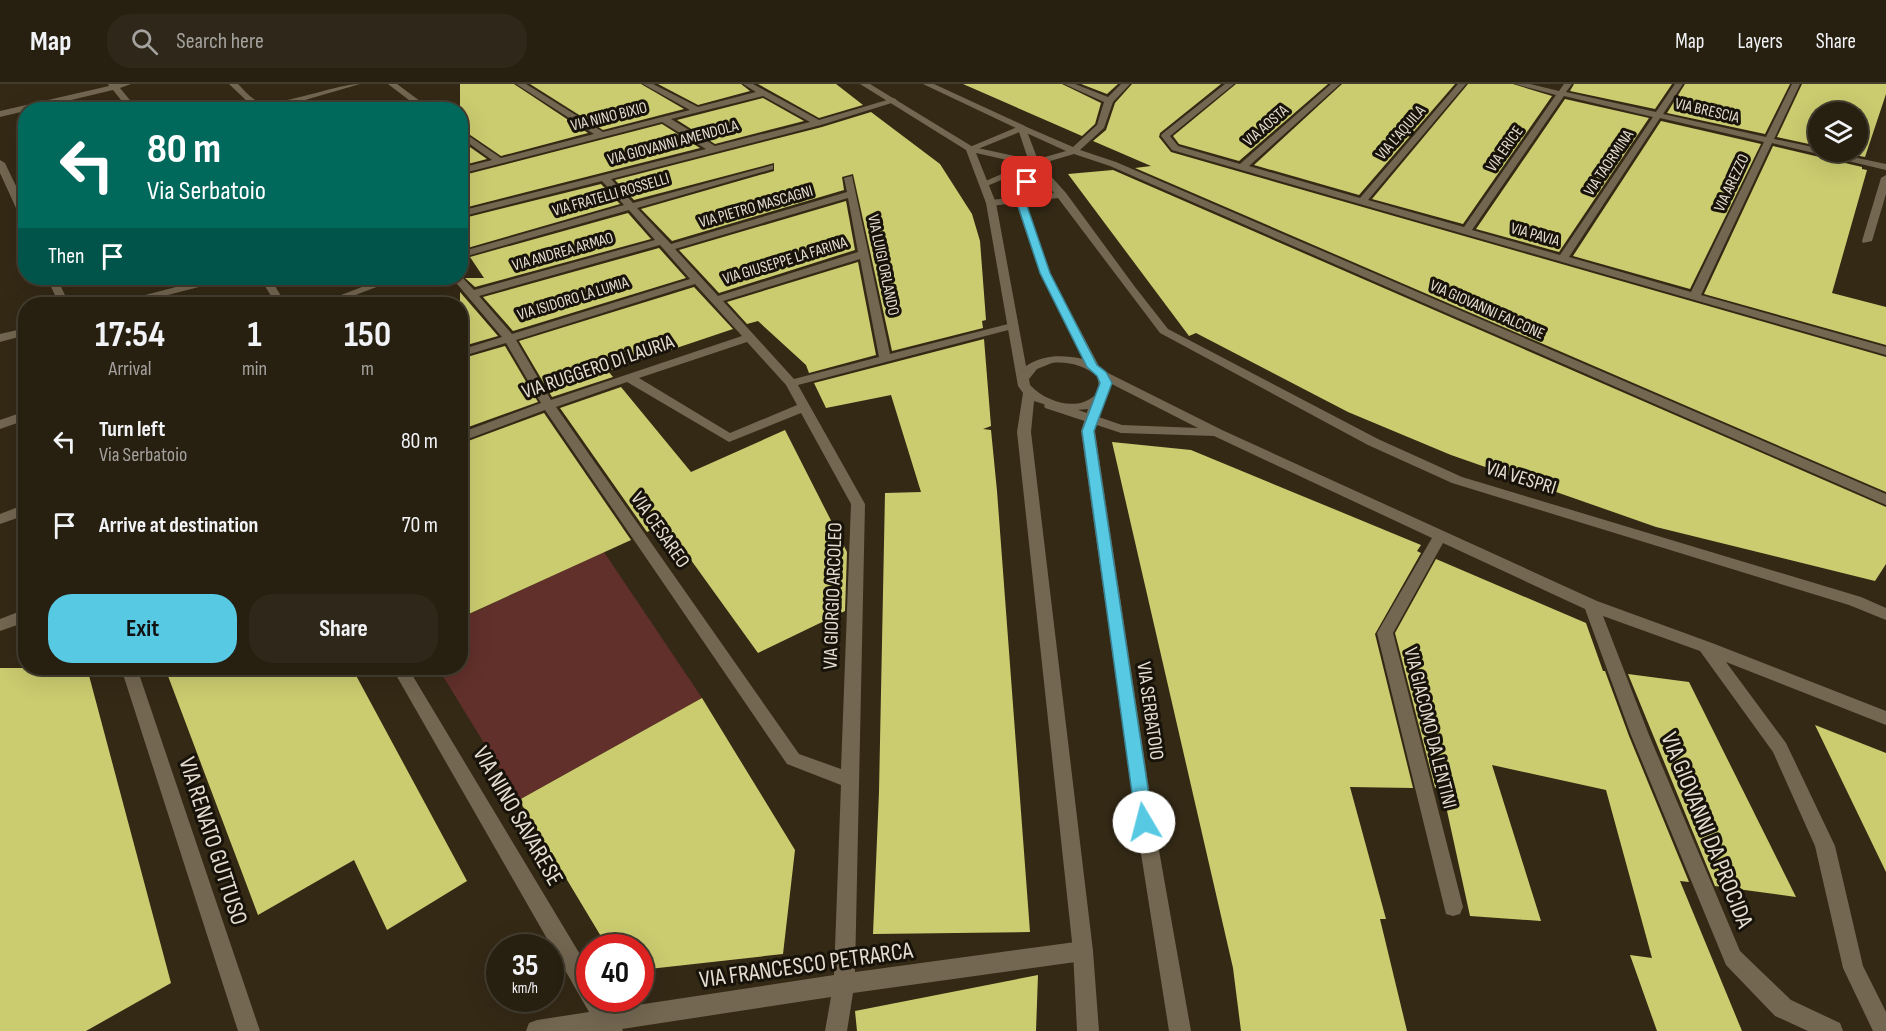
<!DOCTYPE html>
<html lang="en">
<head>
<meta charset="utf-8">
<style>
  :root { --surface:#271f10; --page:#2f2719; --text:#f1f3f6; --muted:#a4a29f; --line:#433d30; --accent:#58c9e3 }
  body { margin:0; font-family:"Sofia Sans Condensed",sans-serif; background:var(--page); color:var(--text); height:100vh; display:flex; flex-direction:column; font-size:22px; white-space:nowrap }
  * { box-sizing:border-box; margin:0 }
  p { font-size:20px; color:var(--muted) }
  .icon { flex:none; width:33px; height:33px; fill:none; stroke:currentColor; stroke-width:2; stroke-linecap:round; stroke-linejoin:round }
  .map { position:relative; flex:1; overflow:hidden }
  .drawer { position:absolute; left:18px; top:213px; width:450px; height:378px; display:flex; flex-direction:column; background:var(--surface); border-radius:24px; box-shadow:0 6px 24px #0002,0 0 0 2px var(--line) }
  .drawer>* { flex:none }
  .banner { position:absolute; left:18px; top:18px; width:450px; height:183px; border-radius:24px; box-shadow:0 6px 24px #0002,0 0 0 2px var(--line); background:#00695c; color:#fff; overflow:hidden }
  .fabs { position:absolute; left:1808px; top:18px; display:grid; gap:12px }
  .fabs a { display:grid; place-items:center; width:60px; height:60px; border-radius:50%; background:var(--surface); box-shadow:0 6px 24px #0002,0 0 0 2px var(--line); font-size:30px }
  .speed { position:absolute; left:486px; top:850px; display:flex; gap:12px; font-size:30px; font-weight:700; text-align:center }
  .speed>* { display:grid; place-content:center; width:78px; height:78px; border-radius:50%; background:var(--surface); box-shadow:0 6px 24px #0002,0 0 0 2px var(--line); line-height:1 }
  .speed small { font-size:15px; font-weight:400 }
  .speed .limit { border:9px solid #d22; background:#fff; color:#111 }
  .pin { position:absolute; display:grid; place-items:center; width:51px; height:51px; color:#fff; margin:-26px; border-radius:12px; box-shadow:0 3px 9px #0006 }
  .me { position:absolute; width:66px; margin:-33px; rotate:352deg; stroke-linejoin:round; filter:drop-shadow(0 0 4px #0008) }
  .turn { display:flex; align-items:center; gap:21px; height:126px; padding:0 30px; font-size:27px }
  .turn .icon { width:78px; height:78px; stroke-width:2.5 }
  .turn b { display:block; font-size:42px; line-height:51px }
  .then { display:flex; align-items:center; height:57px; padding:0 30px; background:#0003; gap:12px; font-size:22px }
  .eta { display:flex; justify-content:space-evenly; align-items:center; height:102px; text-align:center }
  .eta b { font-size:36px; font-weight:700; line-height:42px }
  .action { display:flex; gap:12px; margin-top:auto; padding:12px 30px }
  .action a { flex:1; height:69px; border-radius:24px; background:var(--accent); color:#111; font-size:24px; font-weight:700; line-height:69px; text-align:center }
  .action a+a { background:var(--page); color:var(--text) }
  ul { padding:0; list-style:none }
  li { display:flex; align-items:center; gap:18px; height:84px; padding:0 30px }
  li div { flex:1 }
  li b { display:block; font-size:22px }
  li em { font-style:normal }
  header { display:flex; align-items:center; gap:36px; box-sizing:border-box; height:84px; padding:0 30px; background:var(--surface); border-bottom:2px solid var(--line) }
  header strong { font-size:28px }
  nav { display:flex; gap:33px; margin-inline-start:auto; font-size:21px }
  .search { width:420px; height:54px; background:var(--page); display:flex; align-items:center; gap:15px; box-sizing:border-box; padding:0 21px; border-radius:24px; color:var(--muted); font-size:22px }
  .map>svg:first-child { display:block }
</style>
</head>
<body>
<header>
<strong>Map</strong>
<div class="search"><svg class="icon" aria-label="search" viewBox="0 0 24 24"><circle cx="10" cy="10" r="6"/><path d="M15 15l6 6"/></svg>Search here</div>
<nav><a>Map</a><a>Layers</a><a>Share</a></nav>
</header>
<div class="map">
<svg width="1886" height="947" viewBox="0 0 1886 947">
  <rect width="100%" height="100%" fill="#342915"/>
  <polygon fill="#61302a" points="604,468 702,614 519,716 438,584 460,584 461,534"/>
  <g fill="#cbcc6f">
    <polygon points="460,0 514,0 588,49 501,72 460,44"/>
    <polygon points="530,0 641,0 684,25 603,46"/>
    <polygon points="658,0 741,0 750,7 698,21"/>
    <polygon points="758,0 836,0 863,21 819,34"/>
    <polygon points="963,0 1062,0 1101,19 1095,40 1082,52"/>
    <polygon points="1081,0 1118,0 1107,10"/>
    <polygon points="1132,0 1221,0 1160,49 1159,53 1171,68 1886,273 1886,408 1135,84 1151,82 1093,57 1106,46 1115,19"/>
    <polygon points="1236,0 1328,0 1239,77 1179,60 1173,52"/>
    <polygon points="1342,0 1455,0 1359,111 1254,81"/>
    <polygon points="1468,0 1513,0 1552,12 1463,140 1372,115"/>
    <polygon points="1574,0 1672,0 1655,25 1570,7"/>
    <polygon points="1685,0 1790,0 1765,50 1667,29"/>
    <polygon points="1802,0 1886,0 1886,10 1865,73 1838,68 1857,68 1857,28 1818,28 1818,62 1777,53"/>
    <polygon points="763,14 804,37 715,60 677,36"/>
    <polygon points="1565,15 1649,34 1559,168 1476,145"/>
    <polygon points="871,28 940,80 972,130 980,157 986,236 982,237 983,244 892,267 853,90 842,93 844,106 672,157 641,125 774,87 774,79 634,116 615,96 822,43"/>
    <polygon points="1661,37 1761,60 1690,205 1573,172"/>
    <polygon points="662,40 700,64 460,125 460,92"/>
    <polygon points="460,56 487,75 460,82"/>
    <polygon points="1773,62 1862,83 1862,85 1867,86 1832,209 1886,223 1886,261 1704,210"/>
    <polygon points="1113,86 1886,423 1886,480 1875,497 1656,443 1451,371 1348,328 1196,249 1189,252 1068,90"/>
    <polygon points="601,100 620,120 464,165 460,160 460,135"/>
    <polygon points="846,117 855,166 719,209 679,166"/>
    <polygon points="628,129 651,155 475,203 465,194 484,194 470,173"/>
    <polygon points="659,164 686,194 513,247 483,213"/>
    <polygon points="858,178 876,271 809,289 806,281 758,237 747,240 727,218"/>
    <polygon points="694,203 733,245 608,287 613,293 552,313 519,257"/>
    <polygon points="460,208 498,252 460,263"/>
    <polygon points="984,255 991,342 983,345 991,346 997,407 1030,848 873,850 879,708 885,409 921,408 891,311 826,324 814,299"/>
    <polygon points="505,262 538,318 460,346 460,275"/>
    <polygon points="621,303 691,388 785,346 847,468 845,527 758,569 665,440 647,448 560,324"/>
    <polygon points="544,329 631,456 460,534 460,360"/>
    <polygon points="1112,358 1191,366 1421,461 1417,467 1421,469 1375,550 1413,704 1350,703 1386,835 1380,835 1407,947 1241,947 1233,884"/>
    <polygon points="1436,475 1586,539 1603,587 1605,587 1629,652 1689,798 1680,797 1742,947 1657,947 1630,871 1652,874 1606,706 1492,681 1541,837 1470,832 1442,704 1435,704 1395,549"/>
    <polygon points="0,584 87,584 171,899 86,947 0,947"/>
    <polygon points="165,584 352,584 467,797 387,846 354,776 258,831"/>
    <polygon points="1628,590 1689,598 1796,813 1715,802"/>
    <polygon points="702,614 795,766 783,870 640,886 640,864 608,864 519,716"/>
    <polygon points="1815,641 1886,669 1886,788"/>
    <polygon points="1038,891 1036,947 857,947 855,927"/>
  </g>
  <g fill="none" stroke-linecap="round" stroke-linejoin="round">
    <g fill="#736751" fill-rule="evenodd">
      <polygon points="108,0 131,0 120,4 138,26 129,26 113,6 0,33 0,27 109,2"/>
      <path d="M229,0H238C243,5 249,12 255,16C275,26 334,0 360,0L281,23L251,21Z"/>
      <polygon points="388,0 397,0 432,26 422,26"/>
      <path d="M516,0H526L603,48L690,26L643,0H653L698,23L756,8L743,0H753L819,36L894,14L898,17L821,41L611,95L633,119L773,81V85L637,124L671,160L847,108L844,94L852,92L890,270L1012,239L1018,242L1016,244L798,301L865,420L855,888L1083,857L1090,860L1093,867L1090,874L1083,877L853,909L847,947H825L831,913L622,945L623,947H526L529,939L537,936L589,928L392,584H408L590,887V915H606L611,925L834,891L841,701L787,680L545,326L460,358V349L541,319L506,259L460,273V266L502,253L452,194L461,192L474,206L655,156L629,126L460,174V168L624,121L602,97L460,133V127L706,65L662,38L460,90V84L492,76L460,53V46L501,74L594,50ZM763,12L810,38L715,62L671,35ZM848,114L858,168L718,212L675,165ZM660,161L690,195L512,250L479,212ZM860,175L879,273L794,295L723,217ZM695,200L742,252L551,316L516,256ZM747,258L786,301L797,321L730,349L639,294ZM627,298L729,358L801,329L851,420L841,685L799,670L556,323Z"/>
      <polygon points="1064,0 1075,0 1108,13 1121,0 1130,0 1113,18 1104,44 1080,66 1116,78 1886,410 1886,421 1110,82 1074,70 1040,80 1066,109 1135,203 1168,245 1378,355 1462,393 1861,513 1886,524 1886,536 1849,521 1452,399 1368,361 1160,249 1058,114 991,122 986,119 991,116 1054,109 1032,83 987,102 979,100 1031,77 1066,67 1022,47 973,67 965,65 1022,41 1073,63 1097,41 1104,18"/>
      <path d="M1225,0H1234L1170,52L1178,62L1240,80L1331,0H1340L1249,82L1360,114L1458,0H1466L1368,116L1464,143L1556,11L1515,0H1530L1559,7L1564,0H1572L1566,8L1656,28L1675,0H1683L1663,30L1766,53L1792,0H1800L1774,55L1818,64V68H1829L1886,80V86L1772,59L1701,211L1886,263V271L1172,66L1161,52L1162,50ZM1564,12L1653,33L1560,171L1472,146ZM1660,34L1764,58L1691,208L1569,173Z"/>
      <polygon points="0,76 5,79 26,123 26,138 21,135 0,89"/>
      <polygon points="1886,91 1886,110 1872,157 1863,159 1862,157 1881,94"/>
      <polygon points="47,194 57,194 69,220 59,220"/>
      <polygon points="211,194 227,194 226,196 133,220 116,220 118,218"/>
      <polygon points="260,194 270,194 286,220 276,220"/>
      <polygon points="386,194 400,194 332,220 317,220"/>
      <polygon points="26,244 26,251 0,258 0,250"/>
      <polygon points="1102,286 1222,346 1597,517 1712,559 1886,627 1886,641 1726,578 1786,659 1835,762 1863,882 1886,928 1886,947 1873,947 1843,884 1815,762 1773,668 1700,567 1603,532 1649,651 1740,867 1791,916 1840,939 1843,947 1808,947 1775,932 1726,881 1631,651 1585,525 1443,459 1393,549 1463,823 1460,830 1453,832 1446,830 1377,549 1432,454 1214,352 1121,349 1045,324 1044,321 1050,317 1055,318 1122,341 1198,344 1098,293 1096,290 1098,287"/>
      <polygon points="26,327 26,336 0,345 0,336"/>
      <polygon points="26,420 26,431 0,440 0,430"/>
      <polygon points="26,525 26,538 0,547 0,535"/>
      <polygon points="121,584 137,584 260,947 238,947"/>
    </g>
    <path fill="#736751" fill-rule="evenodd" d="M860,0H870L973,63L1028,75L1018,45L923,0H934L1025,42L1039,79L1025,116L1050,189L1099,282C1118,295 1112,302 1103,319C1099,327 1097,338 1095,347L1154,738L1191,947H1169L1136,738L1081,347L1088,325L1065,327L1034,317L1031,348L1093,867L1099,947H1077L1073,867L1017,348L1023,309L1018,302L986,119L966,66ZM976,69L1029,81L1015,116L1040,189L1083,275C1064,271 1044,270 1026,282L996,119ZM1052,279C1068,277 1086,282 1098,293L1099,307C1082,329 1048,320 1030,301L1029,295L1037,285Z"/>
  </g>
  <polygon fill="#58c9e3" stroke="#398394" stroke-width="1.5" points="1027,95 1031,98 1025,116 1050,189 1097,281 1106,288 1112,299 1094,347 1153,738 1151,743 1144,745 1138,743 1136,738 1082,347 1100,299 1097,292 1087,283 1040,189 1016,116 1023,98"/>
  <g text-anchor="middle" dominant-baseline="central" stroke-width="6" stroke-linejoin="round" paint-order="stroke">
    <g font-size="16" fill="#e4ddd1" stroke="#18130a">
      <text transform="translate(1707 27) rotate(13)">VIA BRESCIA</text>
      <text transform="translate(609 33) rotate(-14)">VIA NINO BIXIO</text>
      <text transform="translate(1266 42) rotate(-41)">VIA AOSTA</text>
      <text transform="translate(1401 49) rotate(-49)">VIA L'AQUILA</text>
      <text transform="translate(673 59) rotate(-15)">VIA GIOVANNI AMENDOLA</text>
      <text transform="translate(1505 65) rotate(-55)">VIA ERICE</text>
      <text transform="translate(1609 79) rotate(-56)">VIA TAORMINA</text>
      <text transform="translate(1732 99) rotate(-65)">VIA AREZZO</text>
      <text transform="translate(611 111) rotate(-16)">VIA FRATELLI ROSSELLI</text>
      <text transform="translate(756 123) rotate(-16)">VIA PIETRO MASCAGNI</text>
      <text transform="translate(1535 151) rotate(16)">VIA PAVIA</text>
      <text transform="translate(563 168) rotate(-16)">VIA ANDREA ARMAO</text>
      <text transform="translate(785 177) rotate(-17)">VIA GIUSEPPE LA FARINA</text>
      <text transform="translate(883 181) rotate(78)">VIA LUIGI ORLANDO</text>
      <text transform="translate(573 215) rotate(-17)">VIA ISIDORO LA LUMIA</text>
      <text transform="translate(1487 226) rotate(24)">VIA GIOVANNI FALCONE</text>
    </g>
    <g font-size="20" fill="#e4ddd1" stroke="#18130a">
      <text transform="translate(598 283) rotate(-19)">VIA RUGGERO DI LAURIA</text>
      <text transform="translate(1521 394) rotate(17)">VIA VESPRI</text>
      <text transform="translate(660 446) rotate(55)">VIA CESAREO</text>
      <text transform="translate(833 512) rotate(-88)">VIA GIORGIO ARCOLEO</text>
      <text transform="translate(1150 627) rotate(82)">VIA SERBATOIO</text>
      <text transform="translate(1430 644) rotate(76)">VIA GIACOMO DA LENTINI</text>
    </g>
    <g font-size="24" fill="#e4ddd1" stroke="#18130a">
      <text transform="translate(518 732) rotate(60)">VIA NINO SAVARESE</text>
      <text transform="translate(1707 746) rotate(68)">VIA GIOVANNI DA PROCIDA</text>
      <text transform="translate(213 757) rotate(72)">VIA RENATO GUTTUSO</text>
      <text transform="translate(806 881) rotate(-8)">VIA FRANCESCO PETRARCA</text>
    </g>
  </g>
</svg>
<div class="fabs">
<a><svg class="icon" aria-label="layers" viewBox="0 0 24 24"><path d="M12 4l9 5-9 5-9-5zM3 14l9 5 9-5"/></svg></a>
</div>
<div class="speed"><div>35<small>km/h</small></div><div class="limit">40</div></div>
<div class="pin" style="left:1027px;top:98px;background:#d93025"><svg class="icon" aria-label="arrive" viewBox="0 0 24 24"><path d="M6 21V4h12l-3 4 3 4H6"/></svg></div>
<svg class="me" style="left:1144px;top:738px" viewBox="-20 -20 40 40"><circle r="19" fill="#fff"/><path d="M0-13L10 11 0 6-10 11z" fill="#58c9e3"/></svg>
<div class="banner">
<div class="turn"><svg class="icon" aria-label="left" viewBox="0 0 24 24"><path d="M17 20v-9H6M10 6l-5 5 5 5"/></svg><div><b>80 m</b>Via Serbatoio</div></div>
<div class="then">Then<svg class="icon" aria-label="arrive" viewBox="0 0 24 24"><path d="M6 21V4h12l-3 4 3 4H6"/></svg></div>
</div>
<section class="drawer">
<div class="eta">
<div><b>17:54</b><p>Arrival</p></div>
<div><b>1</b><p>min</p></div>
<div><b>150</b><p>m</p></div>
</div>
<ul>
<li><svg class="icon" aria-label="left" viewBox="0 0 24 24"><path d="M17 20v-9H6M10 6l-5 5 5 5"/></svg><div><b>Turn left</b><p>Via Serbatoio</p></div><em>80 m</em></li>
<li><svg class="icon" aria-label="arrive" viewBox="0 0 24 24"><path d="M6 21V4h12l-3 4 3 4H6"/></svg><div><b>Arrive at destination</b></div><em>70 m</em></li>
</ul>
<div class="action"><a>Exit</a><a>Share</a></div>
</section>
</div>
</body>
</html>
